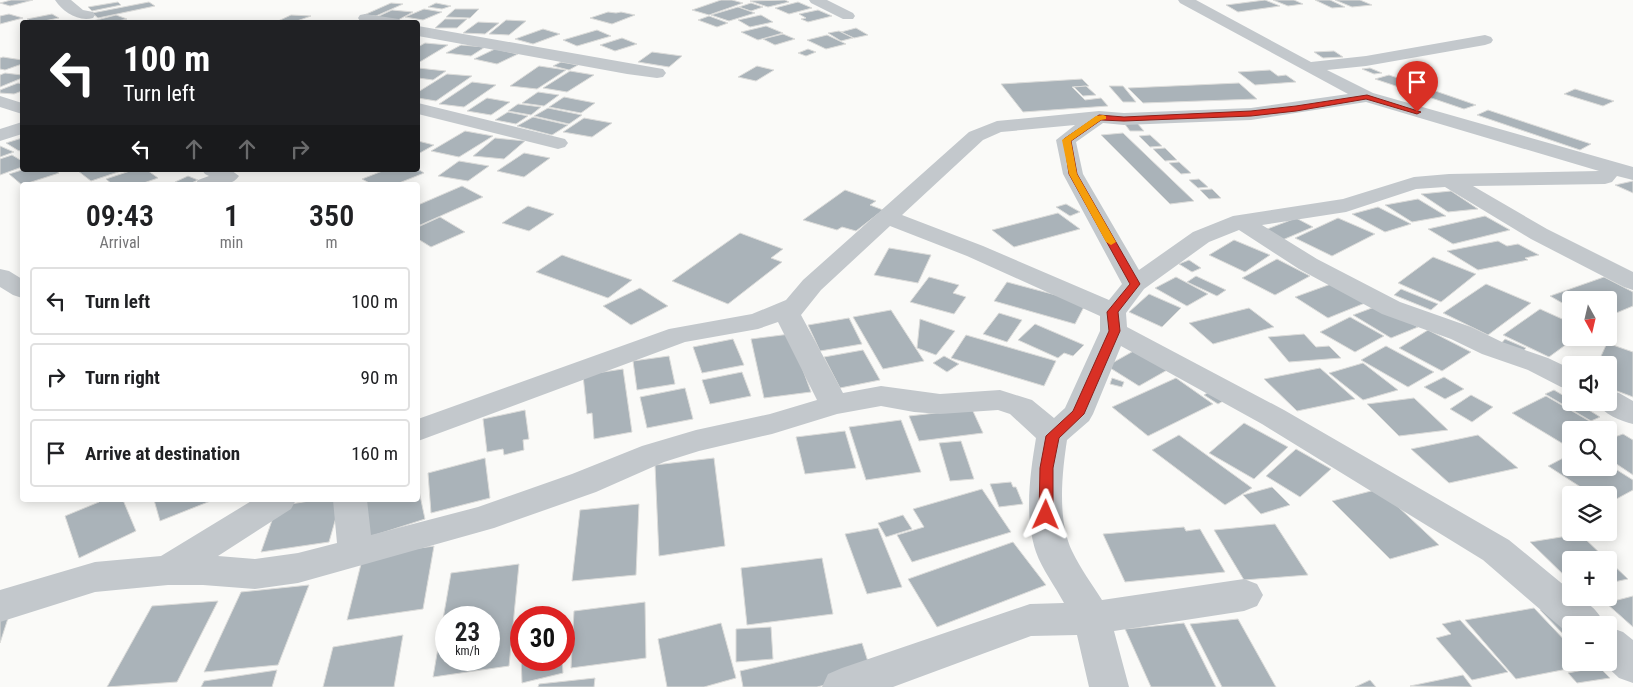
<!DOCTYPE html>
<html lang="en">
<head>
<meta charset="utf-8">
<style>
  :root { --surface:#fff; --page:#f2f2f2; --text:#202124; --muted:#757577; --line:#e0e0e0 }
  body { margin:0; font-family:"Roboto Condensed",sans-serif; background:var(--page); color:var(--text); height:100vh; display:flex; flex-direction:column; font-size:19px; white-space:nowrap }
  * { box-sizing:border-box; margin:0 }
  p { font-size:16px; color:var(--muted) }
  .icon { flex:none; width:28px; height:28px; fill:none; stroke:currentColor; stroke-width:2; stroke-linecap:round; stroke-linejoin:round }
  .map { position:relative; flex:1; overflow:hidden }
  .drawer { position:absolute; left:20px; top:182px; width:400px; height:320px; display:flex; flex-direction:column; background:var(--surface); border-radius:5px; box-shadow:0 2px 12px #0003 }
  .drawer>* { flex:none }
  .hud { position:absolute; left:20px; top:20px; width:400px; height:152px; border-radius:5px; box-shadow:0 2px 12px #0003; background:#202124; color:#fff; overflow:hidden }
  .needle { width:32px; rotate:172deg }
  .fabs { position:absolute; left:1562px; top:291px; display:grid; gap:10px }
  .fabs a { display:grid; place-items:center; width:55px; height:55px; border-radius:5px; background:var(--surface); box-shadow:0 2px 12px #0003; font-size:25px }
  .speed { position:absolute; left:435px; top:606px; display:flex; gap:10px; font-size:25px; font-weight:700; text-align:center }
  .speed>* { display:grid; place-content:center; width:65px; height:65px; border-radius:50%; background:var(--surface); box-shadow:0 2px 12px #0003; line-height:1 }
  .speed small { font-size:12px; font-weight:400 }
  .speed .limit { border:8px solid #d22; background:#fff; color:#111 }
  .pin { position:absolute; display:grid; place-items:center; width:42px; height:42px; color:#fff; margin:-51px -21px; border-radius:50% 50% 50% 0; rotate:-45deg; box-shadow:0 0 5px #0007 }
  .pin .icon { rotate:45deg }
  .me { position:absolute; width:55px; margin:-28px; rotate:1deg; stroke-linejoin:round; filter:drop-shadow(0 0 4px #0008) }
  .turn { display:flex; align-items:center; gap:18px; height:105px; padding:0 20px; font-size:22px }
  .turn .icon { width:65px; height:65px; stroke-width:2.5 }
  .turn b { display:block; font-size:35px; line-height:42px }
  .lanes { display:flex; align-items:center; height:48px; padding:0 20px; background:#0003; justify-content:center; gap:25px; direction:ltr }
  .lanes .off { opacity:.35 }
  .eta { display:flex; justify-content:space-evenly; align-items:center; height:85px; text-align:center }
  .eta b { font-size:30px; font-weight:600; line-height:35px }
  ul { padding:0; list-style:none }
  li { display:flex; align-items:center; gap:15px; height:68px; margin:0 10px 8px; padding:0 10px; border:2px solid var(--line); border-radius:5px }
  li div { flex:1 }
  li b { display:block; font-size:19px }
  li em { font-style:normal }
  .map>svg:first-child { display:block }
</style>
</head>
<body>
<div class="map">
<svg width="1633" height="687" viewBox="0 0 1633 687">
  <rect width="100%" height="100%" fill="#fafaf8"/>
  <g fill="#aab3b9" stroke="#dcdcda" fill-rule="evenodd">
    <polygon points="11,0 33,0 10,6 0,3"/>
    <polygon points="721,0 732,0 743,3 709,15 692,10"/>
    <polygon points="785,0 789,2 768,7 750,1"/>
    <polygon points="1265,0 1280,6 1238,12 1226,5"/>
    <polygon points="1273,0 1294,0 1303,4 1288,6"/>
    <polygon points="1315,0 1330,0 1345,7 1332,8"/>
    <polygon points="1335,0 1360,0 1372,5 1352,7"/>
    <polygon points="118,2 121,5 92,11 88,7"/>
    <polygon points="149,2 155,6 98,18 92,13"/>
    <polygon points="798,2 812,8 789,14 775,8"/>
    <polygon points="391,3 403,4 376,16 364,15"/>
    <polygon points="436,3 451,6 442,9 428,7"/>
    <polygon points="751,3 763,7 751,11 739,7"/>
    <polygon points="738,7 755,13 729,21 711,15"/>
    <polygon points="424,9 442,12 423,20 405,17"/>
    <polygon points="455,9 479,9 470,18 446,17"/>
    <polygon points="392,10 413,12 398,20 377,17"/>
    <polygon points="818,10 832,16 808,22 801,19 806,18 799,14"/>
    <polygon points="608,12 616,13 621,12 635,15 612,24 590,18"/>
    <polygon points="9,14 23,18 0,24 0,16"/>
    <polygon points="52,14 59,18 39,22 32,22 27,19"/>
    <polygon points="116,15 127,19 114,22 89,22"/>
    <polygon points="291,15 311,16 294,22 276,22"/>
    <polygon points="761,15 773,22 750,27 738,20"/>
    <polygon points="709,16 728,23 717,27 698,20"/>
    <polygon points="445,19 467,19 457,28 435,28"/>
    <polygon points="506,20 526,21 509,35 489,34"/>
    <polygon points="478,22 499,23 485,34 463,33"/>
    <polygon points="766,26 783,33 758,40 741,32"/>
    <polygon points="856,28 868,35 854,38 841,32"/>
    <polygon points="543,29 560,34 533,44 515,39"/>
    <polygon points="597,30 611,36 577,46 563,40"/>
    <polygon points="839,31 853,38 841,41 828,33"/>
    <polygon points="783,34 795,39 775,45 763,39"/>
    <polygon points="827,35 846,44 826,49 807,40"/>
    <polygon points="622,38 637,44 615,51 600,45"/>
    <polygon points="425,43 448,45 418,63 418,47"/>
    <polygon points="461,45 485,47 471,56 446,53"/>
    <polygon points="495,49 518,54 497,64 474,59"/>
    <polygon points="808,49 816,52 806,56 798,53"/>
    <polygon points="1334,51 1343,57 1323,58 1314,52"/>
    <polygon points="652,52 682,56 669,67 638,62"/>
    <polygon points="3,57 22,60 22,64 5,70 0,69 0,58"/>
    <polygon points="561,62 578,65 569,70 553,66"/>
    <polygon points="539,66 566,70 537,89 510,86"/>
    <polygon points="757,66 774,70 756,81 738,77"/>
    <polygon points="418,68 446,71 433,80 418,78"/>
    <polygon points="1370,68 1382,73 1374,74 1362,69"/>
    <polygon points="1270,70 1278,76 1286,75 1296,82 1255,85 1238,72"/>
    <polygon points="570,71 594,75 567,92 543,88"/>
    <polygon points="5,73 22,75 22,78 0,87 0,75"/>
    <polygon points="447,74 472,76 436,101 418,98 418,92"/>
    <polygon points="1389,75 1476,105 1464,109 1375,79"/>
    <polygon points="1082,79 1089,86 1072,87 1085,100 1101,98 1108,106 1023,112 1001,84"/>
    <polygon points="472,82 496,85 464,107 439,104"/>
    <polygon points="18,83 22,84 22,91 14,94 0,93 0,90"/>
    <polygon points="1239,83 1257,99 1143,103 1128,88"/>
    <polygon points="1086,86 1096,95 1083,96 1074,87"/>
    <polygon points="1109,86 1123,86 1136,102 1123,102"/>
    <polygon points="1575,89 1614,101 1603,106 1564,94"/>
    <polygon points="538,92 559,95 544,106 522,103"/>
    <polygon points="564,97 595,103 581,113 549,107"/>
    <polygon points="487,98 510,102 491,115 467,111"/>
    <polygon points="518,104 541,107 531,115 508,111"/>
    <polygon points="548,108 582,115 569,124 534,116"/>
    <polygon points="1488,110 1591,144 1580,150 1477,115"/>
    <polygon points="508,112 528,116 516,124 495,120"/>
    <polygon points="533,117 568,125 552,135 517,126"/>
    <polygon points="584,118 612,123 592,137 563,132"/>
    <polygon points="1124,123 1137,123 1144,131 1130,131"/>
    <polygon points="465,131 493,136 459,157 431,151"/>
    <polygon points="1123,133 1194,201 1170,204 1101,135"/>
    <polygon points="1150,135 1162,146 1150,147 1139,136"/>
    <polygon points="22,138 22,150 19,151 6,143"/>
    <polygon points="495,138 525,141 504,159 473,156"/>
    <polygon points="418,141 434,145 418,154"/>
    <polygon points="0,146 14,152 0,157"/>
    <polygon points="1165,148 1177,160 1165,161 1153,149"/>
    <polygon points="524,153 550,158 524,177 497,171"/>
    <polygon points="12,155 22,161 22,167 0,175 0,159"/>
    <polygon points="459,161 489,166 468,181 438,176"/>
    <polygon points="1179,162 1191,173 1181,174 1169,163"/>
    <polygon points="418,169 424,173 394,185 373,185 362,179 385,170"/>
    <polygon points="22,170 55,170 59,173 22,185 9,174"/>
    <polygon points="82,170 124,170 91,181 78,171"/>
    <polygon points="133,170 147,170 158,178 138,185 113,185 106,179"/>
    <polygon points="188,176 198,180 187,185 175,182"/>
    <polygon points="1199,179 1208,187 1198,188 1189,180"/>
    <polygon points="1633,181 1633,193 1615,185"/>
    <polygon points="462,186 483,197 418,226 418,205"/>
    <polygon points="1212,189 1221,198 1209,199 1200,190"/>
    <polygon points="845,190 876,201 870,205 883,210 856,231 842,227 837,230 803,220"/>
    <polygon points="1451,191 1478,209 1448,212 1421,194"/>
    <polygon points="1418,199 1446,216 1412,222 1385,205"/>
    <polygon points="1066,204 1080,212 1070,216 1056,207"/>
    <polygon points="528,206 554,214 529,231 502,223"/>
    <polygon points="1378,207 1411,224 1385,232 1352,214"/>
    <polygon points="1058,213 1080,229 1014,247 992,230"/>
    <polygon points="1485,216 1510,230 1453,244 1428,229"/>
    <polygon points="440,217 465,232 431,247 418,239 418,227"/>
    <polygon points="1296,218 1313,227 1280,241 1262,231"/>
    <polygon points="1338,218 1375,234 1332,256 1295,238"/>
    <polygon points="740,233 783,249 771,258 782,262 728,304 672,281"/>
    <polygon points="1234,240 1270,255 1245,272 1209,255"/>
    <polygon points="1498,241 1507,246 1518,244 1539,255 1525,258 1528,260 1478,270 1447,251"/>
    <polygon points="889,248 931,255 918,283 874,275"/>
    <polygon points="562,255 632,280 608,298 536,272"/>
    <polygon points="1433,257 1476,274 1441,302 1398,283"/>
    <polygon points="1277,259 1310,276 1275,295 1242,278"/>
    <polygon points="1189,260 1201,268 1192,272 1179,264"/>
    <polygon points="1196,276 1226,290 1217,296 1187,282"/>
    <polygon points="929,277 959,285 953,293 966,297 954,314 910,302"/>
    <polygon points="1176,277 1208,294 1187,306 1155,288"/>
    <polygon points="1604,277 1633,292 1633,306 1609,316 1609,300 1571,300 1571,308 1550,296"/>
    <polygon points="1007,282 1086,303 1075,324 994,301"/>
    <polygon points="1331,284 1365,303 1328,318 1295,297"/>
    <polygon points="1486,284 1531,303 1488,335 1443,313"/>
    <polygon points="640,288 668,306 631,325 603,306"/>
    <polygon points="1401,289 1438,304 1431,310 1394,295"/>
    <polygon points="1149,294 1181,308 1162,327 1129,312"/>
    <polygon points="1380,305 1418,327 1391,338 1353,315"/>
    <polygon points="1249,308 1274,327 1213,344 1189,323"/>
    <polygon points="1540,309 1571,323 1571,338 1575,338 1549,357 1503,335"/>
    <polygon points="891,310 924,361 883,369 853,317"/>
    <polygon points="999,313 1022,320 1007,342 983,334"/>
    <polygon points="1350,317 1384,336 1355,352 1320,332"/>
    <polygon points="849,318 862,344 820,351 808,325"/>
    <polygon points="920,319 955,331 936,355 917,348"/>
    <polygon points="1035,324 1084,345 1073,356 1064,353 1058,358 1018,340"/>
    <polygon points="1428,330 1471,352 1442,371 1399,348"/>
    <polygon points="790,334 811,392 764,398 751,339"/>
    <polygon points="1304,334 1316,347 1329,346 1341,358 1289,362 1268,337"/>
    <polygon points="966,335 1056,361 1044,386 951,358"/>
    <polygon points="733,339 744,365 702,373 693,347"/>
    <polygon points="1505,339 1526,348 1520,355 1499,346"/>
    <polygon points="1607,343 1633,352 1633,397 1609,388 1609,365 1597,365"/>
    <polygon points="1386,346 1434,372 1408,387 1361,360"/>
    <polygon points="1137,349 1169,369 1139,386 1107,366"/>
    <polygon points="863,350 880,380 840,388 824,357"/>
    <polygon points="669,356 675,384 637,390 633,361"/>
    <polygon points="944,356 959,364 947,372 933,363"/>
    <polygon points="1363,363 1398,390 1363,400 1329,373"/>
    <polygon points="1320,368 1355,399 1297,411 1264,379"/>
    <polygon points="623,369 632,432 594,439 592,413 587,414 583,375"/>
    <polygon points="742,372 751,396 710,404 702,380"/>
    <polygon points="1444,377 1464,389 1445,399 1424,387"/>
    <polygon points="1112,378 1124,382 1122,387 1110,384"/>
    <polygon points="1176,378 1213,404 1148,436 1112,407"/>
    <polygon points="685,388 693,419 647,428 640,397"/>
    <polygon points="1215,388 1230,397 1218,404 1204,395"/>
    <polygon points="1554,390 1571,400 1571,402 1576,402 1600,417 1591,421 1545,394"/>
    <polygon points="1471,395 1493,407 1472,422 1450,409"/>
    <polygon points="1546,396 1598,426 1592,430 1571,430 1571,441 1565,445 1512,413"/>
    <polygon points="1414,398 1448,430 1399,436 1367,404"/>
    <polygon points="972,409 983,433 919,441 909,416"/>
    <polygon points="525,410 529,439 523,440 524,450 504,455 503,449 487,452 483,419"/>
    <polygon points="901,420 921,472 866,480 849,427"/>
    <polygon points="1244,423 1288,447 1254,479 1209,453"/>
    <polygon points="845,431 856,468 805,474 796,437"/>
    <polygon points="1623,434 1633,440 1633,475 1609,459 1609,439"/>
    <polygon points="1179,435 1252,488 1225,505 1152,450"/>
    <polygon points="1478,435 1518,468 1449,483 1411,449"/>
    <polygon points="961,441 974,479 950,481 939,443"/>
    <polygon points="1296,449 1331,469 1300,497 1266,476"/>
    <polygon points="1571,454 1571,468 1609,468 1609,465 1633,480 1633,490 1609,503 1609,495 1593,495 1548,466"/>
    <polygon points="485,458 490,498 431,513 428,473"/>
    <polygon points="714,458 725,546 659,556 655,465"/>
    <polygon points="1011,482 1013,487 1016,487 1023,504 999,507 990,484"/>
    <polygon points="418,486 425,519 369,537 363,500 418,500"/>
    <polygon points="1272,487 1290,505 1261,514 1243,495"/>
    <polygon points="982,489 1011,532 912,562 897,535 924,527 913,509"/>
    <polygon points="1379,489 1439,545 1390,559 1332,501"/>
    <polygon points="98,500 123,500 136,531 79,558 65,516 99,502"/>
    <polygon points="154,500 213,500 160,521"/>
    <polygon points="316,500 341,500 329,542 261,552 277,506"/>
    <polygon points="639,504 636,575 572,581 580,510"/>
    <polygon points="903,515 912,529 886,537 878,523"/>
    <polygon points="1275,524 1308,575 1244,580 1214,530"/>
    <polygon points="1184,527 1186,531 1200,529 1225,572 1125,582 1103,534"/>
    <polygon points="878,528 902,587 867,594 845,534"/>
    <polygon points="1580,534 1607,560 1571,560 1571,582 1530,542"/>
    <polygon points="1013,542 1046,585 937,627 908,579"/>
    <polygon points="434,546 423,609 347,620 363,556"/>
    <polygon points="822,558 833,614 747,625 741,568"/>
    <polygon points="1609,561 1628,579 1609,583"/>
    <path d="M519,564L509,666L433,677L451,573ZM446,618H489V660H446Z"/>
    <polygon points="309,585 278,665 204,672 241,592"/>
    <polygon points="1633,596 1633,627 1606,603"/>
    <polygon points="218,601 177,682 107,687 152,606"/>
    <polygon points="645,602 646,658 571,668 574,611"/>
    <polygon points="1559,607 1577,625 1571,625 1571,635 1565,636 1540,610"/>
    <polygon points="1534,608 1571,647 1571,662 1586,662 1588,665 1516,679 1465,620"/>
    <polygon points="11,609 0,643 0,612"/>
    <polygon points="1238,619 1276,687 1222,687 1190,624"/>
    <polygon points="1460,620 1508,672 1472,680 1436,638 1451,634 1442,624"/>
    <polygon points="721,623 736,678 704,687 667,687 658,639"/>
    <polygon points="1184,623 1216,687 1151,687 1125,629"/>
    <polygon points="520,626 521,660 562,660 563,673 522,683"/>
    <polygon points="771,627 773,659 736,662 736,629"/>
    <polygon points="403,635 394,687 323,687 333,647"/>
    <polygon points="862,643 872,674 817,687 743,687 740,671"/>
    <polygon points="1599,667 1610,678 1577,683 1568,673"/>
    <polygon points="277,670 272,687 201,687 204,681"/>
    <polygon points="1463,675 1472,687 1410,686"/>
    <polygon points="595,678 594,687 538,687 539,684"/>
    <polygon points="1370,680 1376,687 1355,687"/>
  </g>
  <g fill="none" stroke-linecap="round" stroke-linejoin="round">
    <g fill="#c3c8cc" fill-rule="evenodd">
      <path d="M55,0H71L83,10L93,12L95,15L93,18C78,22 63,12 55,0Z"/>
      <polygon points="809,0 827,0 853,13 855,16 853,19 843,19 811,3"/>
      <path d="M1178,0H1196L1311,62L1366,56L1485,35L1491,37L1493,40L1491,43L1485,45L1366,66L1327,70L1373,93L1633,167V180L1617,176L1612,182L1605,184L1473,186L1547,229L1633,272V290L1624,287L1531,239L1445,187L1416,189L1346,212L1262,225L1317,259L1400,302L1471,327L1502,342L1548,358L1571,369V389L1561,387L1528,370L1482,354L1451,339L1382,314L1299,269L1239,230L1209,242L1144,289L1126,313L1127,327L1284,410L1509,540L1571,591V598C1587,598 1599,612 1605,625H1571V636L1483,560L1262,424L1121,346L1093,414L1089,421L1067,440C1062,473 1057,519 1072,551C1080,568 1092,584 1102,600L1244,579L1257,584L1263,595L1257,606L1244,611L1114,631L1129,687H1089L1077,635L1031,636L893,687H822L828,674L842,668L1030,604L1064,603C1055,586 1042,569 1036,552C1024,516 1030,474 1036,438L1010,414L998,410L940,414L914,412L881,406L837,414L772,434L699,451L664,462L596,492L494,528L298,583L255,589L203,585H168L95,592L0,622V590L95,562L161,556L253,500H296L291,509L218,556L255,559L298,553L337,543L333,500H367L371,535L478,507L572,474L642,446L696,430L770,414L817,400L778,322L758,329L685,342L418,441V419L669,329L752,314L786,300L803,280L969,132L997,121L1099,111L1124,113L1251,108L1348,94L1180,3ZM1366,102L1599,171L1449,174L1414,177L1343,199L1233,216L1193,232L1139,270L1083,174L1076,142L1103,123L1124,125L1251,120ZM1075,125L1056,140L1063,174L1122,284L1109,300L983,246L902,215L983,140L1001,132ZM890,226L967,256L1100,316V331L1065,408L1054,418L1032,400L1000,390L940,394L881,386L843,393L801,315L821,290Z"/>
      <polygon points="365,14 399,19 402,22 360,21 358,18 360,15"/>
      <polygon points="418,26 657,68 663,69 666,73 663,77 657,78 627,74 418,36"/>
      <polygon points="0,96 22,103 22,114 0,107"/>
      <polygon points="418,103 565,139 568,143 565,147 558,149 418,114"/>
      <polygon points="22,122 22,134 0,141 0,129"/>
      <path d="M202,170H231L239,176C230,189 209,185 195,185L198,180L209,176L205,174Z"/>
      <polygon points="0,269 9,271 22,279 22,298 13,295 0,287"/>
      <path d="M1609,390L1619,393L1633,401V424C1621,421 1603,414 1596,402H1609Z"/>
      <polygon points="1609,627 1623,632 1633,640 1633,683 1619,678 1602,662 1609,662"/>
    </g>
  </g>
  <polygon fill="#d93025" stroke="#8d1f18" points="1367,95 1421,112 1417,114 1366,99 1296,111 1251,116 1124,121 1101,120 1071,141 1077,174 1140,284 1118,312 1120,331 1084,414 1059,438 1053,468 1053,515 1051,519 1046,520 1041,519 1039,515 1040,468 1046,436 1073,411 1109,331 1107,312 1130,284 1069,174 1064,139 1099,115 1124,117 1251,111 1296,106"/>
  <polygon fill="#f59e0b" points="1103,115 1106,116 1106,119 1101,120 1071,141 1077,174 1116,242 1111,245 1106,242 1069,174 1062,140 1096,116"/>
</svg>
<div class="fabs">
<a><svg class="needle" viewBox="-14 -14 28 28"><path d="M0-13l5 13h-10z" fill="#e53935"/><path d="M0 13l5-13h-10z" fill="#757577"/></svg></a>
<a><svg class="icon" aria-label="sound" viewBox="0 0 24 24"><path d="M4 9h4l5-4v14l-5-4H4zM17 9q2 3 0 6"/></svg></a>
<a><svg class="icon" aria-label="search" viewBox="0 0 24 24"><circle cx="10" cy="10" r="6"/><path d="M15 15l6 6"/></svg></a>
<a><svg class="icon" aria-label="layers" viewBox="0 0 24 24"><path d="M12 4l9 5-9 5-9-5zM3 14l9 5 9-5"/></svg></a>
<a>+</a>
<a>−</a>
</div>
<div class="speed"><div>23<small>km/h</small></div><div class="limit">30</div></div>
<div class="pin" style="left:1417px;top:112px;background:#d93025"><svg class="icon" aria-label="arrive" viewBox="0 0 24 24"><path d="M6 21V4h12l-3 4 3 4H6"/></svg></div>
<svg class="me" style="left:1046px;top:515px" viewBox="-20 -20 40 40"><path d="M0-17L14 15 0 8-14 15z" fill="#d93025" stroke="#fff" stroke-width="4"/></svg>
<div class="hud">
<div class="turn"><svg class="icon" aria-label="left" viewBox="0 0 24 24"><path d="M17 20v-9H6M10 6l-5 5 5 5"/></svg><div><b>100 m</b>Turn left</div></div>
<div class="lanes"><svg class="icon" aria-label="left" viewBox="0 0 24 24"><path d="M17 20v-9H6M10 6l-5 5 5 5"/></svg><svg class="icon off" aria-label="ahead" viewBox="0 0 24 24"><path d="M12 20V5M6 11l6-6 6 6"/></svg><svg class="icon off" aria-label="ahead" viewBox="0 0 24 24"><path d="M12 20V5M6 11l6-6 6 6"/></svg><svg class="icon off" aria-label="right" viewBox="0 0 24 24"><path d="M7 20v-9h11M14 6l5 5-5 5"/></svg></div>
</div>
<section class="drawer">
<div class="eta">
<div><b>09:43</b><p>Arrival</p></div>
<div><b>1</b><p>min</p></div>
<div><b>350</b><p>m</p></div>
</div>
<ul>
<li><svg class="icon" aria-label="left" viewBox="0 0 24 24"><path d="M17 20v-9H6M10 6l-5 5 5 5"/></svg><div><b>Turn left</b></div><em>100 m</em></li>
<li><svg class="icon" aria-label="right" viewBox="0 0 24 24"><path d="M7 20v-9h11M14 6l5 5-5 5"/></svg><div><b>Turn right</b></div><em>90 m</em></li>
<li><svg class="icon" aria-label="arrive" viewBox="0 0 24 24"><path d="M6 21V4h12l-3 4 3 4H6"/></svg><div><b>Arrive at destination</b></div><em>160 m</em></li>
</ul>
</section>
</div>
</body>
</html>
